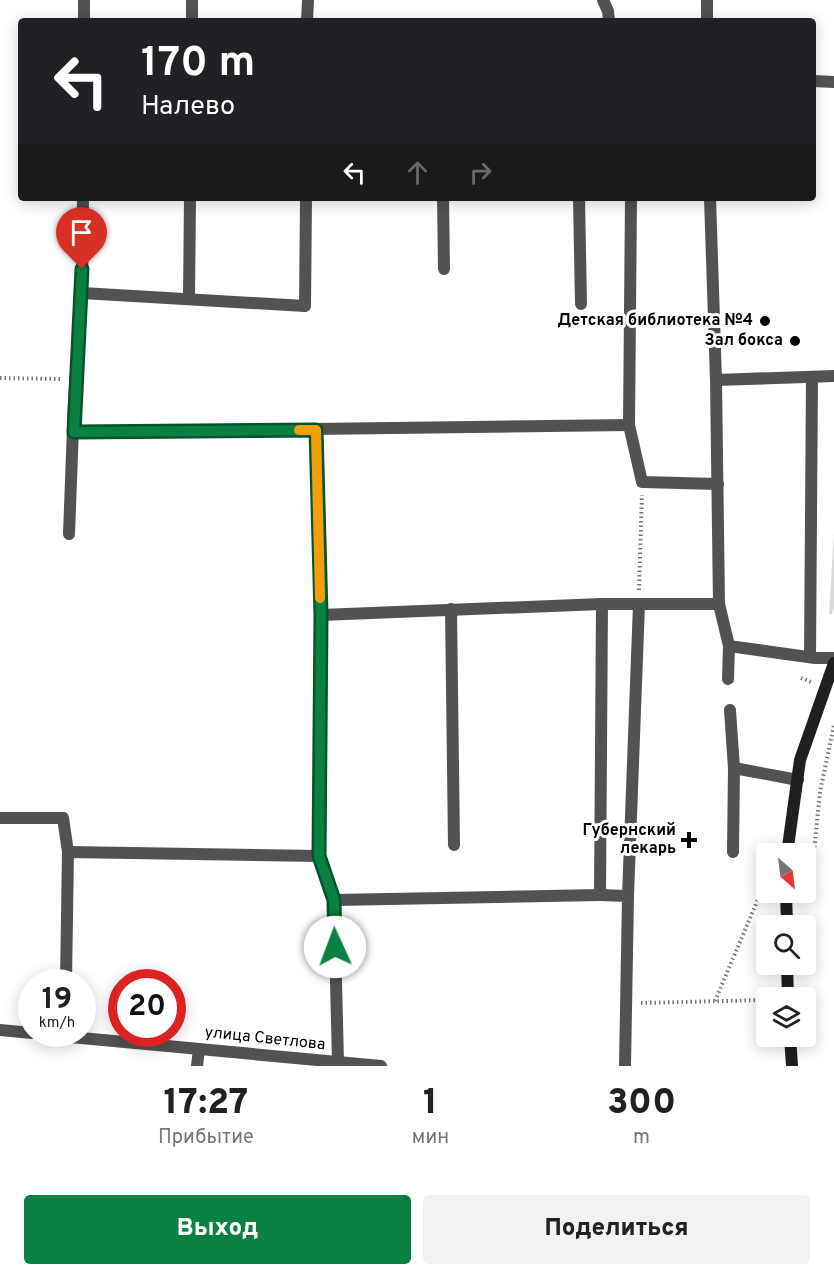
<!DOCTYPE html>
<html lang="ru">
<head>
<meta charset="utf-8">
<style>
  :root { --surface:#fff; --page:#f2f2f2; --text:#202124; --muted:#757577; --accent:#0b8043 }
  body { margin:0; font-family:Overpass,sans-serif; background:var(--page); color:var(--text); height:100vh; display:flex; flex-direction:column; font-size:22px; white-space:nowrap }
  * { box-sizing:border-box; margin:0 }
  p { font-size:20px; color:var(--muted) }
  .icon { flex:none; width:33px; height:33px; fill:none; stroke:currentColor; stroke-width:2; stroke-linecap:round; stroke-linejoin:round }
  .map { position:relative; height:1066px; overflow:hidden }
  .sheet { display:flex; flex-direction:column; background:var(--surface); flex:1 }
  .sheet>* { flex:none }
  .guide { position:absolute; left:18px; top:18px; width:798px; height:183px; border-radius:6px; box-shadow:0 3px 15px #0003; background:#202124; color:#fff; overflow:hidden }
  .needle { width:39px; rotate:152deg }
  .controls { position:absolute; left:756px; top:843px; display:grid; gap:12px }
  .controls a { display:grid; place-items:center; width:60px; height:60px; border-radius:6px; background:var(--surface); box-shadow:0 3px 15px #0003; font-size:30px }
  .speed { position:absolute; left:18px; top:969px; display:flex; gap:12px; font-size:30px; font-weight:700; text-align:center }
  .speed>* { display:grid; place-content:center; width:78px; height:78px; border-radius:50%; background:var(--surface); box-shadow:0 3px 15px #0003; line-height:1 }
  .speed small { font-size:15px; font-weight:400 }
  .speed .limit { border:9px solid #d22; background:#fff; color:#111 }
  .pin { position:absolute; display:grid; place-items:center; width:51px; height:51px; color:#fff; margin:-62px -26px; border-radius:50% 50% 50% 0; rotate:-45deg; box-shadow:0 0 6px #0007 }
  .pin .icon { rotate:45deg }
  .me { position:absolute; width:66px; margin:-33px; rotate:358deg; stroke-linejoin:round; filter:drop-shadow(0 0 4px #0008) }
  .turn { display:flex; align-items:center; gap:21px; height:126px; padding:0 24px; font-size:27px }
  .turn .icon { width:78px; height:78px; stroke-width:2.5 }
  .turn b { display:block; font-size:42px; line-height:51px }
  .lanes { display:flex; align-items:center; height:57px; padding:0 24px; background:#0003; justify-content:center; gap:30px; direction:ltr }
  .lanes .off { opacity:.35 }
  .eta { display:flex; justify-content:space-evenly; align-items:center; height:102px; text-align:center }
  .eta b { font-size:36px; font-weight:800; line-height:42px }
  .primary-button { display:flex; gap:12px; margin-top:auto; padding:12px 24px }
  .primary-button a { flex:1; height:69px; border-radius:6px; background:var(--accent); color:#fff; font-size:24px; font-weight:800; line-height:69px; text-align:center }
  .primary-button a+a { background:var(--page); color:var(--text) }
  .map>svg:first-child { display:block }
</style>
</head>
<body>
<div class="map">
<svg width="834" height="1066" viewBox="0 0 834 1066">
  <rect width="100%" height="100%" fill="#fff"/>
  <polygon fill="#d9d9d9" points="834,533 834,607 832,614 829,614"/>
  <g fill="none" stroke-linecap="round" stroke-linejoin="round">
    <g stroke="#747474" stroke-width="4" stroke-dasharray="1.5 3" stroke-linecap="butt">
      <polyline points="0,378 60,379"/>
      <polyline points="639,590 642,495"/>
      <polyline points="801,678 811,682"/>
      <polyline points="809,901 820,792 834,725"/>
      <polyline points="715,1001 764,885"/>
      <polyline points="641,1003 766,1000"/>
    </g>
    <g stroke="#525252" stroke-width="12">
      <polyline points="603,0 608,11 609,21"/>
      <polyline points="84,21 84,0"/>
      <polyline points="192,21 192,0"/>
      <polyline points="307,21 308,0"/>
      <polyline points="707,21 707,0"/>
      <polyline points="813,81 834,82"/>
      <polyline points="443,198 444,269"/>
      <polyline points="579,198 581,304"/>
      <polyline points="631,198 629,425 642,482 718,484"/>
      <polyline points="710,198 716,380 834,376"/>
      <polyline points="82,293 305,306 306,198"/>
      <polyline points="189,298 190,198"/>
      <polyline points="716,380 719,604"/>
      <polyline points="316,430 321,615 602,604 719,604 729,646 815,658 834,658"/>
      <polyline points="74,432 629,425"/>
      <polyline points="69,534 74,401 82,293 83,198"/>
      <polyline points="451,609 454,845"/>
      <polyline points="810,657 812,377"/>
      <polyline points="728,679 729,646"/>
      <polyline points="730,710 734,768"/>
      <polyline points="0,818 63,818 68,852 66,982"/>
      <polyline points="68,852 319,856 334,900 338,1062"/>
      <polyline points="733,852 734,768 798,780"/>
      <polyline points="319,856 321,615"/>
      <polyline points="600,895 628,896 625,1066"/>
      <polyline points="628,896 639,604"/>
      <polyline points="334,900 600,895 602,604"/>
      <polyline points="197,1066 199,1049"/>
    </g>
    <g stroke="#525252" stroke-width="12">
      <polyline points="0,1030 32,1033"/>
      <polyline points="38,1034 381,1066"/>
    </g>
    <g stroke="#1f1f1f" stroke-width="12">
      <polyline points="787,854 800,760 834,663"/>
      <polyline points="786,892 787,926"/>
      <polyline points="787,964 788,998"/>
      <polyline points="790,1036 792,1066"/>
    </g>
  </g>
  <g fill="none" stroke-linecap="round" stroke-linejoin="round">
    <defs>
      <polyline id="route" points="82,269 74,432 316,430 321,615 319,856 334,900 335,947"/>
    </defs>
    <use href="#route" stroke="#07532c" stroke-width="15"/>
    <use href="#route" stroke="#0b8043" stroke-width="10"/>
    <polyline stroke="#f59e0b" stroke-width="10" points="299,430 316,430 320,598"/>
  </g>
  <g fill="#000" stroke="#fff" stroke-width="2">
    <circle cx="765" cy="321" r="6"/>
    <circle cx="795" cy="341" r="6"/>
    <path d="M686 831h6v6h6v6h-6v6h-6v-6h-6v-6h6z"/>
  </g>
  <g text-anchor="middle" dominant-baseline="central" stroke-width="6" stroke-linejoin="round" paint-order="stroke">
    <g font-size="16" font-weight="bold" fill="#000" stroke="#fff" text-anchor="end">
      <text x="753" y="321">Детская библиотека №4</text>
      <text x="783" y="341">Зал бокса</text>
      <text x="676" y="831">Губернский<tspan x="676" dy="18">лекарь</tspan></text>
    </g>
    <g font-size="16" fill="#000" stroke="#fff">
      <text transform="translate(265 1039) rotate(6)">улица Светлова</text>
    </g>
  </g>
</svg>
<div class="controls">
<a><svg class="needle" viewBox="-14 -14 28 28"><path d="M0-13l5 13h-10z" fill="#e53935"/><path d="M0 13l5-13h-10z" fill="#757577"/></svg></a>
<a><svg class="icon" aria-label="search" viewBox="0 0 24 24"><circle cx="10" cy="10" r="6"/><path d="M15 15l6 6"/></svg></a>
<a><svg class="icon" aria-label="layers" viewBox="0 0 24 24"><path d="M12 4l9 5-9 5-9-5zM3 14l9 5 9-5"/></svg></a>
</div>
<div class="speed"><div>19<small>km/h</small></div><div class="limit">20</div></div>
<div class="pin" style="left:82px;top:269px;background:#d93025"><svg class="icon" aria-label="arrive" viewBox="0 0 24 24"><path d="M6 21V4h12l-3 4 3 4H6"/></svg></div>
<svg class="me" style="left:335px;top:947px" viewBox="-20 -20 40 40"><circle r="19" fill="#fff"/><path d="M0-13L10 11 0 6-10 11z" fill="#0b8043"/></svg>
<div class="guide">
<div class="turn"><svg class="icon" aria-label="left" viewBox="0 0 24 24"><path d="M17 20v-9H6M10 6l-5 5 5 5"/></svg><div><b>170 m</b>Налево</div></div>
<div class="lanes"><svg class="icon" aria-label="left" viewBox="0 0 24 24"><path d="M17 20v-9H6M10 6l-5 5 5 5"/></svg><svg class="icon off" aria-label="ahead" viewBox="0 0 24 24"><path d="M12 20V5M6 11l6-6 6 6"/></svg><svg class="icon off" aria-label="right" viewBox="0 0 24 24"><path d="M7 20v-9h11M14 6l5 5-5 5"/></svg></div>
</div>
</div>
<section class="sheet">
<div class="eta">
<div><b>17:27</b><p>Прибытие</p></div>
<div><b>1</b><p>мин</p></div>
<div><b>300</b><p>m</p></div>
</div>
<div class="primary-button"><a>Выход</a><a>Поделиться</a></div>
</section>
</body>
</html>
